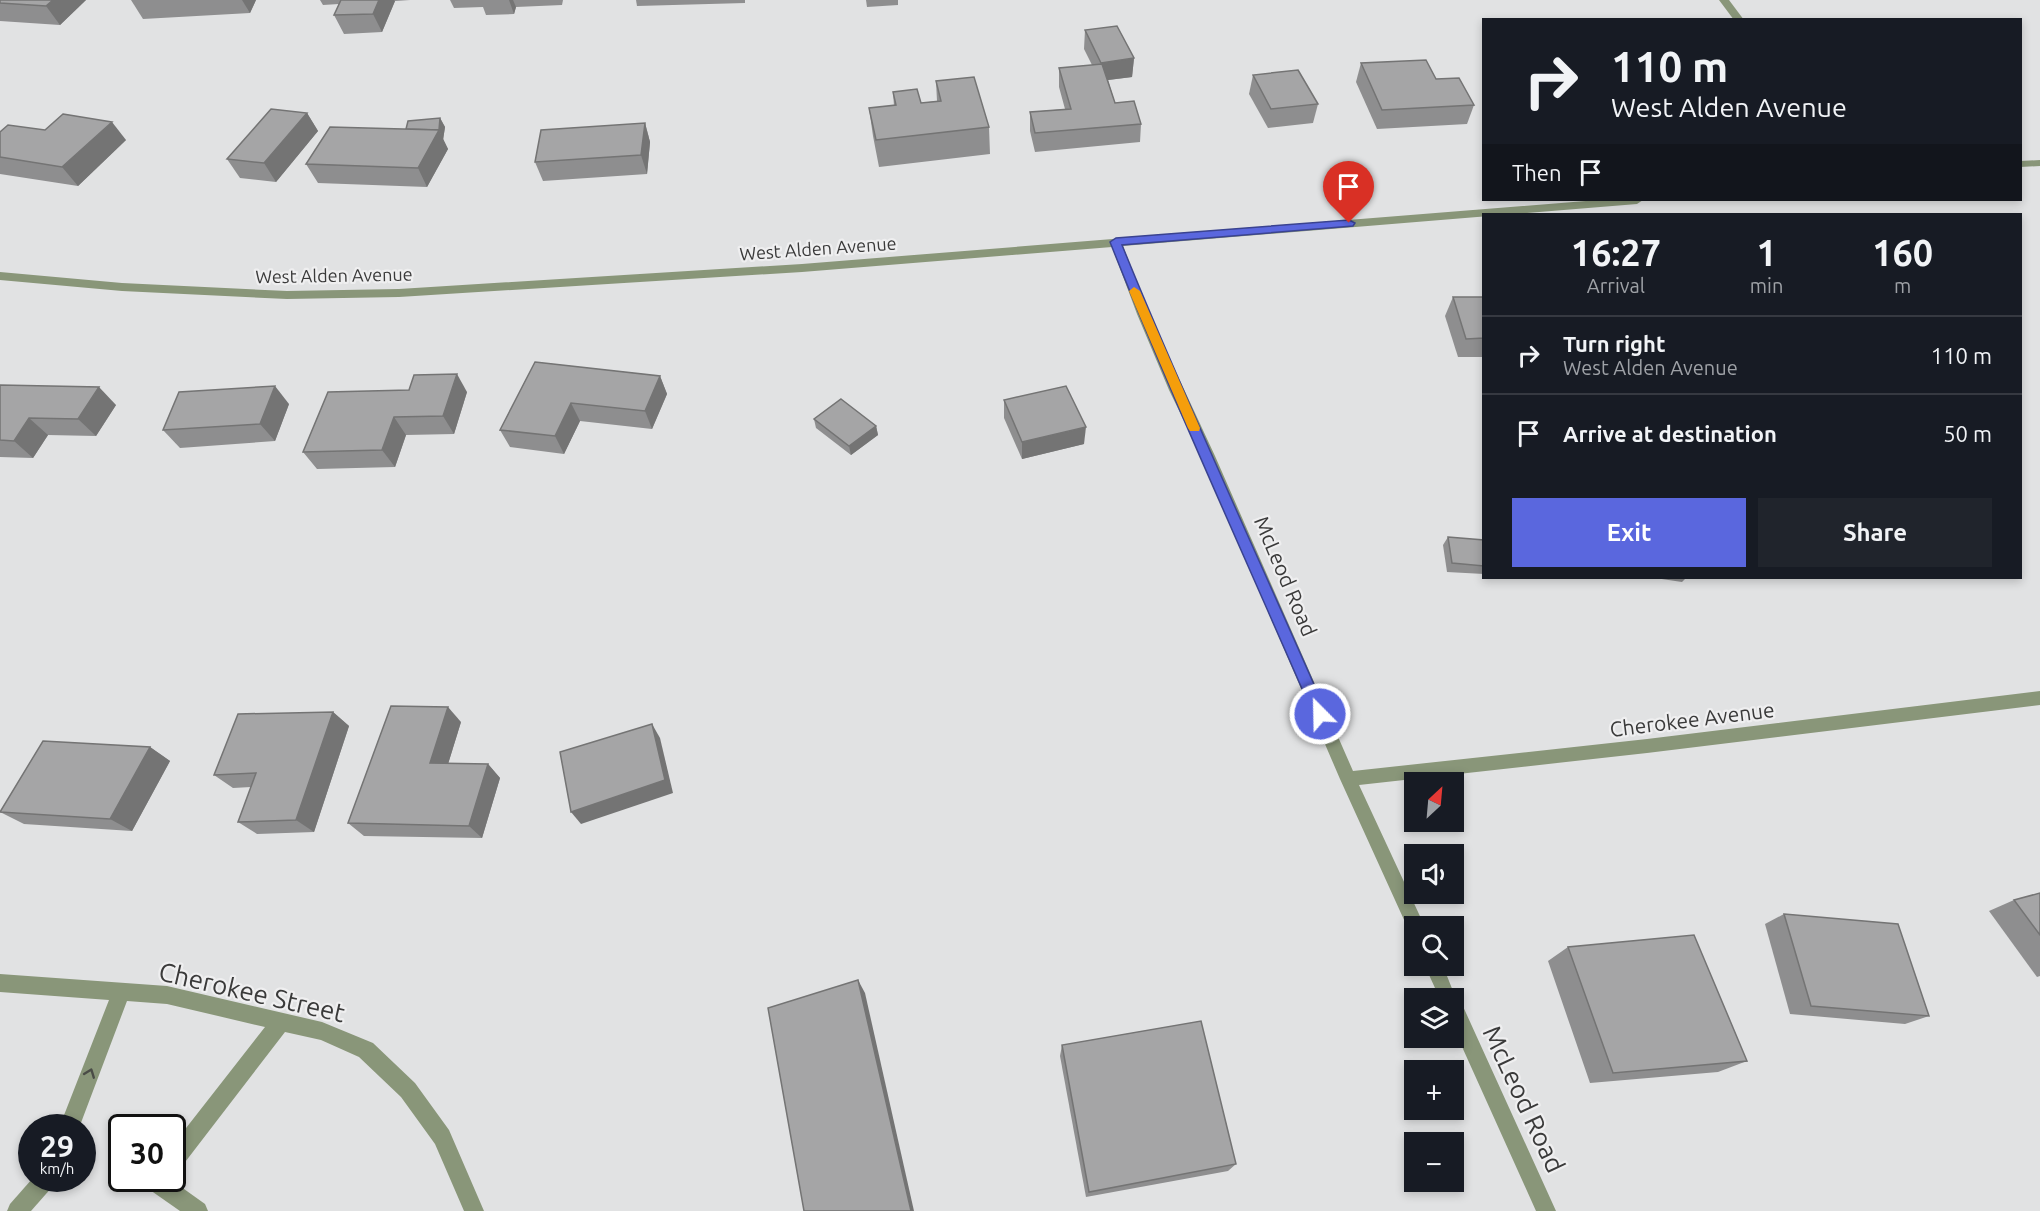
<!DOCTYPE html>
<html lang="en">
<head>
<meta charset="utf-8">
<style>
  :root { --surface:#171b24; --page:#20242c; --text:#f1f3f6; --muted:#9ea1a6; --line:#363941; --accent:#5a67de }
  body { margin:0; font-family:Ubuntu,sans-serif; background:var(--page); color:var(--text); height:100vh; display:flex; flex-direction:column; font-size:22px; white-space:nowrap }
  * { box-sizing:border-box; margin:0 }
  p { font-size:20px; color:var(--muted) }
  .icon { flex:none; width:33px; height:33px; fill:none; stroke:currentColor; stroke-width:2; stroke-linecap:round; stroke-linejoin:round }
  .map { position:relative; flex:1; overflow:hidden }
  .drawer { position:absolute; left:1482px; top:213px; width:540px; height:366px; display:flex; flex-direction:column; background:var(--surface); border-radius:0px; box-shadow:0 3px 9px #0003 }
  .drawer>* { flex:none }
  .hud { position:absolute; left:1482px; top:18px; width:540px; height:183px; border-radius:0px; box-shadow:0 3px 9px #0003; background:#171b24; color:var(--text); overflow:hidden }
  .needle { width:39px; rotate:26deg }
  .buttons { position:absolute; left:1404px; top:772px; display:grid; gap:12px }
  .buttons a { display:grid; place-items:center; width:60px; height:60px; border-radius:0px; background:var(--surface); box-shadow:0 3px 9px #0003; font-size:30px }
  .speed { position:absolute; left:18px; top:1114px; display:flex; gap:12px; font-size:30px; font-weight:700; text-align:center }
  .speed>* { display:grid; place-content:center; width:78px; height:78px; border-radius:50%; background:var(--surface); box-shadow:0 3px 9px #0003; line-height:1 }
  .speed small { font-size:15px; font-weight:400 }
  .speed .limit { border:3px solid #111; border-radius:9px; background:#fff; color:#111 }
  .pin { position:absolute; display:grid; place-items:center; width:51px; height:51px; color:#fff; margin:-62px -26px; border-radius:50% 50% 50% 0; rotate:-45deg; box-shadow:0 0 6px #0007 }
  .pin .icon { rotate:45deg }
  .me { position:absolute; width:66px; margin:-33px; rotate:337deg; stroke-linejoin:round; filter:drop-shadow(0 0 4px #0008) }
  .turn { display:flex; align-items:center; gap:21px; height:126px; padding:0 30px; font-size:27px }
  .turn .icon { width:78px; height:78px; stroke-width:2.5 }
  .turn b { display:block; font-size:42px; line-height:51px }
  .then { display:flex; align-items:center; height:57px; padding:0 30px; background:#0003; gap:12px; font-size:22px }
  .eta { display:flex; justify-content:space-evenly; align-items:center; height:102px; text-align:center }
  .eta b { font-size:36px; font-weight:600; line-height:42px }
  .primary-button { display:flex; gap:12px; margin-top:auto; padding:12px 30px }
  .primary-button a { flex:1; height:69px; border-radius:0px; background:var(--accent); color:#fff; font-size:24px; font-weight:600; line-height:69px; text-align:center }
  .primary-button a+a { background:var(--page); color:var(--text) }
  ul { padding:0; list-style:none }
  li { display:flex; align-items:center; gap:18px; height:78px; padding:0 30px; border-top:2px solid var(--line) }
  li div { flex:1 }
  li b { display:block; font-size:22px }
  li em { font-style:normal }
  .map>svg:first-child { display:block }
</style>
</head>
<body>
<div class="map">
<svg width="2040" height="1211" viewBox="0 0 2040 1211">
  <rect width="100%" height="100%" fill="#e1e2e3"/>
  <g fill="none" stroke-linecap="round" stroke-linejoin="round">
    <g fill="#899679" fill-rule="evenodd">
      <polygon points="1719,0 1729,0 1744,20 1734,20"/>
      <polygon points="2040,160 2040,166 2020,167 2020,161"/>
      <polygon points="1598,200 1643,200 1637,204 1123,246 1149,314 1215,456 1353,771 1647,739 2040,691 2040,705 1647,753 1359,785 1425,927 1414,927 1414,935 1410,933 1340,779 1201,456 1169,390 1137,314 1112,247 802,272 399,297 287,299 122,291 0,280 0,272 122,283 287,291 399,289 802,264"/>
      <polygon points="1425,966 1443,966 1457,1001 1461,1002 1556,1211 1536,1211 1454,1029 1454,999 1440,999"/>
      <polygon points="0,974 167,986 322,1022 373,1043 415,1083 449,1130 484,1211 464,1211 435,1144 401,1097 359,1057 321,1040 285,1032 179,1170 172,1173 172,1146 265,1027 167,1004 127,1001 79,1128 59,1128 109,1000 0,992"/>
      <polygon points="32,1179 56,1179 53,1186 31,1211 7,1211 10,1204"/>
      <polygon points="149,1179 170,1179 205,1204 208,1211 180,1211 150,1190 147,1183"/>
    </g>
  </g>
  <g fill="#8e8e8f">
    <polygon points="0,0 86,0 60,25 0,21"/>
    <polygon points="131,0 256,0 250,13 143,19"/>
    <polygon points="320,0 410,0 395,1 382,32 344,34 334,15 339,4 323,5"/>
    <polygon points="450,0 563,0 562,5 516,7 514,14 486,15 483,7 454,8"/>
    <polygon points="636,0 745,0 745,3 637,6"/>
    <polygon points="866,0 898,0 898,5 867,7"/>
    <polygon points="1085,30 1134,58 1132,77 1108,80 1115,103 1141,124 1140,142 1035,152 1030,131 1030,112 1065,109 1059,87 1059,68 1092,65 1084,49"/>
    <polygon points="1361,63 1436,79 1474,105 1467,124 1377,129 1356,82"/>
    <polygon points="1253,75 1318,104 1313,123 1268,128 1249,94"/>
    <polygon points="936,81 989,127 990,154 879,167 873,136 869,108 894,106 893,92 921,103 937,101"/>
    <polygon points="307,113 318,131 276,182 240,178 227,159"/>
    <polygon points="440,118 445,127 443,140 448,149 427,187 318,183 306,164"/>
    <polygon points="645,123 650,142 647,174 543,181 535,162"/>
    <polygon points="45,130 126,140 78,186 0,174 0,132"/>
    <polygon points="1453,297 1484,297 1484,357 1458,357 1445,316"/>
    <polygon points="535,362 660,376 667,394 652,429 580,421 564,454 510,447 500,430"/>
    <polygon points="0,385 116,405 96,436 48,435 33,458 0,457"/>
    <polygon points="328,392 467,392 454,434 406,435 395,467 317,469 303,452"/>
    <polygon points="1004,400 1084,444 1022,459 1004,418"/>
    <polygon points="289,404 275,441 180,448 163,430"/>
    <polygon points="814,419 876,426 878,435 851,455 816,428"/>
    <polygon points="1448,537 1484,540 1484,574 1447,572 1443,545"/>
    <polygon points="1655,578 1686,578 1682,582"/>
    <polygon points="333,712 349,726 314,832 257,834 238,822 251,787 233,788 214,775"/>
    <polygon points="461,722 448,764 488,764 500,778 482,838 364,836 348,823"/>
    <polygon points="150,747 170,761 132,831 24,824 0,812"/>
    <polygon points="2040,893 2040,976 2037,977 1989,911 2014,900"/>
    <polygon points="1784,914 1929,1016 1905,1024 1790,1014 1765,924"/>
    <polygon points="1568,947 1747,1061 1718,1072 1590,1083 1548,961"/>
    <polygon points="1062,1045 1236,1164 1228,1171 1086,1197 1060,1056"/>
  </g>
  <g fill="#747474">
    <polygon points="53,0 86,0 60,25 46,6"/>
    <polygon points="242,0 256,0 250,13"/>
    <polygon points="379,0 394,0 395,1 382,32 373,14"/>
    <polygon points="509,0 513,0 516,7 514,14"/>
    <polygon points="1134,58 1132,77 1100,81 1101,63"/>
    <polygon points="307,113 318,131 276,182 264,163"/>
    <polygon points="440,118 445,127 443,140 439,130"/>
    <polygon points="112,122 126,140 78,186 62,167"/>
    <polygon points="645,123 650,142 647,174 641,155"/>
    <polygon points="439,130 448,149 427,187 418,168"/>
    <polygon points="457,374 467,392 454,434 443,416"/>
    <polygon points="660,376 667,394 652,429 645,411"/>
    <polygon points="275,386 289,404 275,441 260,424"/>
    <polygon points="99,387 116,405 96,436 78,419"/>
    <polygon points="571,403 580,421 564,454 555,436"/>
    <polygon points="394,417 406,435 395,467 382,450"/>
    <polygon points="29,418 48,435 33,458 14,441"/>
    <polygon points="876,426 878,435 851,455 849,446"/>
    <polygon points="1086,427 1084,444 1022,459 1022,442"/>
    <polygon points="448,707 461,722 444,777 430,763"/>
    <polygon points="333,712 349,726 314,832 296,820"/>
    <polygon points="652,724 660,738 673,793 581,824 571,812"/>
    <polygon points="150,747 170,761 132,831 110,819"/>
    <polygon points="488,764 500,778 482,838 469,826"/>
    <polygon points="858,980 865,993 914,1211 911,1211"/>
  </g>
  <g fill="#a5a5a6" stroke="#747474" stroke-width="1.5">
    <polygon points="0,0 53,0 46,6 0,3"/>
    <polygon points="341,0 379,0 373,14 334,15"/>
    <polygon points="1117,26 1134,58 1101,63 1085,30"/>
    <polygon points="1426,60 1436,79 1459,78 1474,105 1382,110 1361,63"/>
    <polygon points="1102,64 1115,103 1134,101 1141,124 1035,133 1030,112 1071,109 1059,68"/>
    <polygon points="1298,70 1318,104 1271,109 1253,75"/>
    <polygon points="974,77 989,127 876,140 869,108 896,105 893,92 917,89 921,103 941,101 936,81"/>
    <polygon points="271,109 307,113 264,163 227,159"/>
    <polygon points="63,114 112,122 62,167 0,157 0,132 8,125 45,130"/>
    <polygon points="440,118 439,130 406,129 408,121"/>
    <polygon points="645,123 641,155 535,162 541,130"/>
    <polygon points="330,127 439,130 418,168 306,164"/>
    <polygon points="1453,297 1484,297 1484,338 1466,339"/>
    <polygon points="535,362 660,376 645,411 571,403 555,436 500,430"/>
    <polygon points="457,374 443,416 394,417 382,450 303,452 328,392 409,390 414,375"/>
    <polygon points="0,385 99,387 78,419 29,418 14,441 0,440"/>
    <polygon points="275,386 260,424 163,430 179,392"/>
    <polygon points="1066,386 1086,427 1022,442 1004,400"/>
    <polygon points="841,399 876,426 849,446 814,419"/>
    <polygon points="1448,537 1484,540 1484,566 1452,563"/>
    <polygon points="391,706 448,707 430,763 488,764 469,826 348,823"/>
    <polygon points="333,712 296,820 238,822 256,773 214,775 238,714"/>
    <polygon points="652,724 665,780 571,812 560,752"/>
    <polygon points="43,741 150,747 110,819 0,812"/>
    <polygon points="2040,893 2040,935 2014,900"/>
    <polygon points="1784,914 1898,924 1929,1016 1811,1006"/>
    <polygon points="1694,935 1747,1061 1613,1073 1568,947"/>
    <polygon points="858,980 911,1211 804,1211 768,1008"/>
    <polygon points="1201,1021 1236,1164 1089,1192 1062,1045"/>
  </g>
  <defs><path id="oneway-chevron" d="M-2-3.5L2.5 0L-2 3.5" fill="none" stroke-width="1.6" stroke-linecap="round" stroke-linejoin="round" transform="scale(1.5)"/></defs>
  <use stroke="#4a4c47" href="#oneway-chevron" transform="translate(90 1073) rotate(-69)"/>
  <path fill="#5a67de" stroke="#3a4390" stroke-width="1.5" d="M1349,220L1355,223L1353,226L1122,245C1186,403 1259,558 1327,714L1325,719L1320,720L1315,719L1313,714C1245,557 1173,401 1110,242L1116,238Z"/>
  <polygon fill="#f59e0b" points="1134,287 1140,291 1200,428 1199,431 1190,431 1188,428 1129,291"/>
  <g text-anchor="middle" dominant-baseline="central" stroke-width="4.5" stroke-linejoin="round" paint-order="stroke">
    <g font-size="18" fill="#3a3a3a" stroke="#efeff0">
      <text transform="translate(818 248) rotate(-4)">West Alden Avenue</text>
      <text transform="translate(334 275) rotate(-1)">West Alden Avenue</text>
    </g>
    <g font-size="21" fill="#3a3a3a" stroke="#efeff0">
      <text transform="translate(1286 576) rotate(67)">McLeod Road</text>
      <text transform="translate(1692 719) rotate(-7)">Cherokee Avenue</text>
    </g>
    <g font-size="26" fill="#3a3a3a" stroke="#efeff0">
      <text transform="translate(252 992) rotate(13)">Cherokee Street</text>
      <text transform="translate(1524 1099) rotate(65)">McLeod Road</text>
    </g>
  </g>
</svg>
<div class="buttons">
<a><svg class="needle" viewBox="-14 -14 28 28"><path d="M0-13l5 13h-10z" fill="#e53935"/><path d="M0 13l5-13h-10z" fill="#9ea1a6"/></svg></a>
<a><svg class="icon" aria-label="sound" viewBox="0 0 24 24"><path d="M4 9h4l5-4v14l-5-4H4zM17 9q2 3 0 6"/></svg></a>
<a><svg class="icon" aria-label="search" viewBox="0 0 24 24"><circle cx="10" cy="10" r="6"/><path d="M15 15l6 6"/></svg></a>
<a><svg class="icon" aria-label="layers" viewBox="0 0 24 24"><path d="M12 4l9 5-9 5-9-5zM3 14l9 5 9-5"/></svg></a>
<a>+</a>
<a>−</a>
</div>
<div class="speed"><div>29<small>km/h</small></div><div class="limit">30</div></div>
<div class="pin" style="left:1349px;top:223px;background:#d93025"><svg class="icon" aria-label="arrive" viewBox="0 0 24 24"><path d="M6 21V4h12l-3 4 3 4H6"/></svg></div>
<svg class="me" style="left:1320px;top:714px" viewBox="-20 -20 40 40"><circle r="17" fill="#5a67de" stroke="#fff" stroke-width="3"/><path d="M0-11L8 9 0 5-8 9z" fill="#fff"/></svg>
<div class="hud">
<div class="turn"><svg class="icon" aria-label="right" viewBox="0 0 24 24"><path d="M7 20v-9h11M14 6l5 5-5 5"/></svg><div><b>110 m</b>West Alden Avenue</div></div>
<div class="then">Then<svg class="icon" aria-label="arrive" viewBox="0 0 24 24"><path d="M6 21V4h12l-3 4 3 4H6"/></svg></div>
</div>
<section class="drawer">
<div class="eta">
<div><b>16:27</b><p>Arrival</p></div>
<div><b>1</b><p>min</p></div>
<div><b>160</b><p>m</p></div>
</div>
<ul>
<li><svg class="icon" aria-label="right" viewBox="0 0 24 24"><path d="M7 20v-9h11M14 6l5 5-5 5"/></svg><div><b>Turn right</b><p>West Alden Avenue</p></div><em>110 m</em></li>
<li><svg class="icon" aria-label="arrive" viewBox="0 0 24 24"><path d="M6 21V4h12l-3 4 3 4H6"/></svg><div><b>Arrive at destination</b></div><em>50 m</em></li>
</ul>
<div class="primary-button"><a>Exit</a><a>Share</a></div>
</section>
</div>
</body>
</html>
